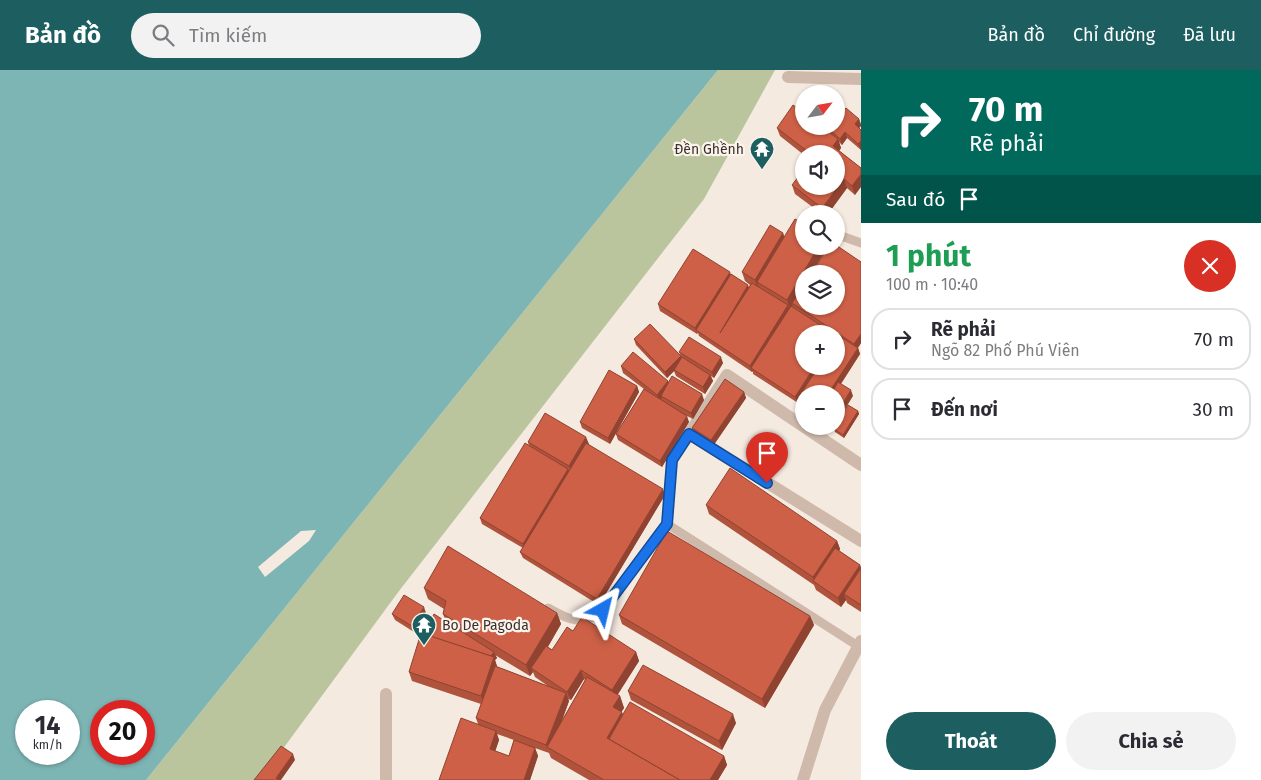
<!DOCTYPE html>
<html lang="vi">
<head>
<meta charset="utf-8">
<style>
  :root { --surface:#fff; --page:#f2f2f3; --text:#2b2b33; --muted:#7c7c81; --line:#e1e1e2; --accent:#1d5f60 }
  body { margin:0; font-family:"Fira Sans",sans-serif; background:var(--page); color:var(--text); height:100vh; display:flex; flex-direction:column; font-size:19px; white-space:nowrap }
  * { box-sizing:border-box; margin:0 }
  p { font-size:16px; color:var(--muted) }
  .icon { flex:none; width:28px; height:28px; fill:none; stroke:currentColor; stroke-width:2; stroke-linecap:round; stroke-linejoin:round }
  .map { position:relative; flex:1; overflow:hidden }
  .sheet { display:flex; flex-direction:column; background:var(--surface); width:400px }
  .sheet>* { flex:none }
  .top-card { background:#00695c; color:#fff; overflow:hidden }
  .needle { width:32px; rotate:59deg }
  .controls { position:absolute; left:795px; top:15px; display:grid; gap:10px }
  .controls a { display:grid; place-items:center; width:50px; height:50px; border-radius:50%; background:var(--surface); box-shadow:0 1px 4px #0004; font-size:25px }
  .speed { position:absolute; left:15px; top:630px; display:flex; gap:10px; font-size:25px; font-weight:700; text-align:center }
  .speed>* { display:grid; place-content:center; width:65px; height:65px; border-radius:50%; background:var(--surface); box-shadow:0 1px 4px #0004; line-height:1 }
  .speed small { font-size:12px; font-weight:400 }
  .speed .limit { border:8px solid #d22; background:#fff; color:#111 }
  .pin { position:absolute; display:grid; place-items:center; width:42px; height:42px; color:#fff; margin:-51px -21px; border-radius:50% 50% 50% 0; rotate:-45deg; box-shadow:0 0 5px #0007 }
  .pin .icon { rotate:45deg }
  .me { position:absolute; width:55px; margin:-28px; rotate:37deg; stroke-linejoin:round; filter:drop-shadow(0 0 4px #0008) }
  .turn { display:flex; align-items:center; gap:18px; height:105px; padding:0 25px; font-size:22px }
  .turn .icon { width:65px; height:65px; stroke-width:2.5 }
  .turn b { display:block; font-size:35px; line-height:42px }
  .then { display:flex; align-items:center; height:48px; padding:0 25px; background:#0003; gap:10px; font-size:19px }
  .round { display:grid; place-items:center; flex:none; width:52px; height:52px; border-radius:26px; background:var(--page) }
  .overview { display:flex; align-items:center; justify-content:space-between; height:85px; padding:0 25px }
  h1 { font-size:30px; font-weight:700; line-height:38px; color:#1e9e55 }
  .primary-button { display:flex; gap:10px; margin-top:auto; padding:10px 25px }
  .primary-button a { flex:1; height:58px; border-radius:30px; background:var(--accent); color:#fff; font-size:20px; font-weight:700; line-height:58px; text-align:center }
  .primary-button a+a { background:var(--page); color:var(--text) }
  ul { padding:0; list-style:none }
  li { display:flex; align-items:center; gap:15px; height:62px; margin:0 10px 8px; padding:0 15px; border:2px solid var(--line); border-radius:20px }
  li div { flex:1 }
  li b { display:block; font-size:19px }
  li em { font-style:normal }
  header { display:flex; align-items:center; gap:30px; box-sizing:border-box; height:70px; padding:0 25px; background:var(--accent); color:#fff }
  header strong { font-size:24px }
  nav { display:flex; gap:28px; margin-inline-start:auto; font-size:18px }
  .search { width:350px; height:45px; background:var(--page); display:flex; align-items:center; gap:12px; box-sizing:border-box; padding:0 18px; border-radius:28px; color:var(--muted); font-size:19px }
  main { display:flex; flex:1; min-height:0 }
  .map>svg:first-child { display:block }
</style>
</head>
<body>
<header>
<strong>Bản đồ</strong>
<div class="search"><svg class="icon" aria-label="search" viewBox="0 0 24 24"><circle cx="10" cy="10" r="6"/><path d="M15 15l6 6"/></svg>Tìm kiếm</div>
<nav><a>Bản đồ</a><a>Chỉ đường</a><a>Đã lưu</a></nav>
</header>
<main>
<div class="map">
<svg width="861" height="710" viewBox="0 0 861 710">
  <rect width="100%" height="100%" fill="#f5eae0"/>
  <polygon fill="#bac59e" points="718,0 775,0 704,129 399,521 260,710 146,710"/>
  <path fill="#7db4b4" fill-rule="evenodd" d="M0,0H718L146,710H0ZM26,641H69V684H26ZM101,641H144V684H101Z"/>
  <polygon fill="#f5eae0" points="316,460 309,471 265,507 258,497 301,461"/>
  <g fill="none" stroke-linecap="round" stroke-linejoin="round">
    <g stroke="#ceb9ab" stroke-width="9">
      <polyline points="803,152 804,152"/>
      <polyline points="836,164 861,173"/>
      <polyline points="689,364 672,390 667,454 858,576"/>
      <path d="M548,538C569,550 582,557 603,540L667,454"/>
    </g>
    <g stroke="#ceb9ab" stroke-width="12">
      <polyline points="788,7 861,9"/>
      <polyline points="861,395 727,305 689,364 861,471"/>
      <polyline points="386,624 386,710"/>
      <polyline points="803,710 825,640 861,571"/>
    </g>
  </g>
  <g fill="#b0533c" fill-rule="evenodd">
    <polygon points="859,49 861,54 861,56 859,58 861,60 861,80 847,68 842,75 839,72 841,78 839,81 861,98 855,125 847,118 828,144 822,144 795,124 792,115 836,84 804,84 804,85 780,66 777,58 830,63 828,58"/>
    <path d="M783,163L784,167L804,176H828L814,199L861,192V273L858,278L860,284L841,314L853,326L804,324V336L800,334L799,331L798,333L753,304V301L752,302L699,266L698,263L697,264L660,241L658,234L731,204L749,217L750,215L745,211L742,202ZM804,264H836V296Z"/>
    <polygon points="634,269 681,286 679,282 723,293 714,308 711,306 713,311 705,324 676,306 674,301 667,308 636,275"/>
    <polygon points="621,296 669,312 704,330 693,349 685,345 689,352 662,397 618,370 616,364 644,319 623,303"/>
    <polygon points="637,316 639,322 610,374 582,358 580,352"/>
    <polygon points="744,322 746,328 713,376 694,364 692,358"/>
    <polygon points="858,341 859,344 844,368 835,362 834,359"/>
    <polygon points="822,356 835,356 831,362"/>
    <polygon points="528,372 589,374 588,374 665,425 599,535 523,488 520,482 523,478 482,454 480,448 529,376"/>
    <polygon points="706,435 837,471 840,479 839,481 860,495 861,498 861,542 847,533 846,530 841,537 816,520 814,515 709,444"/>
    <path d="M424,518L557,543L561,554L548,577L552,580L573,561L636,582L639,591L617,625L620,626L624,638L621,642L622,644L724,686L727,695L718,710H589L551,688L549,683L535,678L538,686L530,710H439L478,654L476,648L481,634L412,611L409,602L423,564L446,552L443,544L444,539L428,529ZM495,585L530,606L533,602L535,607L548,616L497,597L495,590L497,588ZM584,609L585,610L562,651L569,631L568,629L571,630ZM497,664L514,670L509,686L495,681L499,670Z"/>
    <polygon points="426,543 414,562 395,550 392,544"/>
    <polygon points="619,545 810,546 814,555 765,638 622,554"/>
    <polygon points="628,621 736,653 722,680 631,630"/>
  </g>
  <g fill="#904331">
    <polygon points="859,49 861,56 857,60 855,54"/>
    <polygon points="845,62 847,68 842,75 840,69"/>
    <polygon points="838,69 841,78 836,85 833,76"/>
    <polygon points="861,71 861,80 858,74"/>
    <polygon points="861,104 861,117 855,125 852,116"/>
    <polygon points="844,109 847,118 828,144 824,144 822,138"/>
    <polygon points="783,163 786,172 757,212 759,218 758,219 755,210"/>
    <polygon points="819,176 828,176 811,204 804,204 804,216 792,233 793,235 790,239 787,230"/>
    <polygon points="730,202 732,208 696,260 697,264 695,258"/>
    <polygon points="748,215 750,221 720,263"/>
    <polygon points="788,235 790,241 751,298 753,301 752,302 750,296"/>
    <polygon points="861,264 861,273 856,280 854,274"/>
    <polygon points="858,278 860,284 834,324 828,324"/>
    <polygon points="681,286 683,292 667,308 665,302"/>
    <polygon points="721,287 723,293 714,308 712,302"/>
    <polygon points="815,296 821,296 798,328 799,331 798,333 795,327"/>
    <polygon points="710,305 713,311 705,324 703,317"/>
    <polygon points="668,311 671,317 661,326 662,328 659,331 657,325"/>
    <polygon points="637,316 639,322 610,374 608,368"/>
    <polygon points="851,320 853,326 836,354 836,344"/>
    <polygon points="744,322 746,328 713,376 711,370"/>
    <polygon points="702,324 704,330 693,349 691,343"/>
    <polygon points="858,341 859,344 844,368 843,365"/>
    <polygon points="687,346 689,352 662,397 660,391"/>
    <polygon points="829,356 835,356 831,362"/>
    <polygon points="586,367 589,374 572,402 569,396"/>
    <polygon points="568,399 570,405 526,480 523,474"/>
    <polygon points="663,419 665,425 599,535 597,529"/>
    <polygon points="837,471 840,479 817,514 815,513 813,507"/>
    <polygon points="860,495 861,498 844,524 846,530 841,537 838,528"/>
    <polygon points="424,537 426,543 414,562 412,556"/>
    <polygon points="557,543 561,554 534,600 531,598 533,602 530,606 526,595"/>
    <polygon points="810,546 814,555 765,638 762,629"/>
    <polygon points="494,582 497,588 495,590 497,596 484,635 481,626 490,588"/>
    <polygon points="636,582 639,591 615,629 612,620"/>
    <polygon points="581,600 584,609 571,630 567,622"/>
    <polygon points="566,623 569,631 551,679 547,677 546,675"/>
    <polygon points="620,626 624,638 617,649 613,637"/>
    <polygon points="622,642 626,653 614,674 607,668"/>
    <polygon points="733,644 736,653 722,680 719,671"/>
    <polygon points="496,661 499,670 493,688 490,679"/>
    <polygon points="535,678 538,686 530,710 524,710"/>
    <polygon points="293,684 295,690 281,710 276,710 276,708"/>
    <polygon points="724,686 727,695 718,710 710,710"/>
  </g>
  <g fill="#cd6046" stroke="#904331">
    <polygon points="793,35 804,43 804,56 821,56 838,69 833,76 861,98 861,104 852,116 844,109 822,138 792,115 804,99 804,116 836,116 836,84 811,84 777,58"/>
    <polygon points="846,38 859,49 855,54 861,60 861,71 858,74 845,62 840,69 828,58 830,56 836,56 836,49"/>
    <polygon points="795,149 804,154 804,176 819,176 787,230 757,212"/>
    <polygon points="770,155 783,163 755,210 742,202"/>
    <polygon points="836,175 861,192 861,264 854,274 792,233 804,215 804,236 836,236 836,204 811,204 829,176 836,176"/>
    <polygon points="693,179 730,202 695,258 658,234"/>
    <polygon points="731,204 748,215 720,263 752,213 788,235 750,296 696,260"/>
    <polygon points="791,236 834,264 804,264 804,296 815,296 795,327 751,298"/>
    <polygon points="650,254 681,286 665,302 634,269"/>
    <polygon points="839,266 858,278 828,324 804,324 804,332 798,328 819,296 836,296 836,269"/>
    <polygon points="689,267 721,287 712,302 679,282"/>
    <polygon points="633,282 668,311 657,325 621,296"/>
    <polygon points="682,287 710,305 703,317 674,300"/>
    <polygon points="609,300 637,316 608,368 580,352"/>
    <polygon points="672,306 702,324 691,343 661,326"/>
    <polygon points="725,309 744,322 711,370 692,358"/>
    <polygon points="838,312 851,320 836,344 836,324 831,324"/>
    <polygon points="644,319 687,346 660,391 616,364"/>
    <polygon points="848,335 858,341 843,365 834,359"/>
    <polygon points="545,343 586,367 569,396 528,372"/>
    <polygon points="525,373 568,399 523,474 480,448"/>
    <polygon points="586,373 663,419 597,529 520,482"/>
    <polygon points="730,398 837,471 813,507 706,435"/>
    <polygon points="667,461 810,546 762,629 619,545"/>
    <polygon points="448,476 557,543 526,595 443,544 446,531 424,518"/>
    <polygon points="835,478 860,495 838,528 813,511"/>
    <polygon points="861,498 861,535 844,524"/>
    <polygon points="404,525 424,537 412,556 392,544"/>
    <polygon points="434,544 494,582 491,586 423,564"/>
    <polygon points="582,547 636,582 612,620 581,600 567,622 531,598 546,576 552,580 567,557 573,561"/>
    <polygon points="421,563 494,587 481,626 409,602"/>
    <polygon points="643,595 733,644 719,671 628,621"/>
    <polygon points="495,596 566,623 546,675 476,648"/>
    <polygon points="587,607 620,626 613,637 622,642 607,668 680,710 604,710 547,677"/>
    <polygon points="630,632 724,686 710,710 680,710 609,669"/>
    <polygon points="461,648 496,661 490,679 509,686 514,670 535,678 524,710 439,710"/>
    <polygon points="281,676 293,684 276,708 279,710 254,710"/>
  </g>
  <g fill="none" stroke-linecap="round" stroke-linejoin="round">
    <defs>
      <polyline id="route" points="603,540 667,454 672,390 689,364 767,413"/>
    </defs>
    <use href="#route" stroke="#114b97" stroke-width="12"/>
    <use href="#route" stroke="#1a73e8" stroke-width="9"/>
  </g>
  <defs>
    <symbol id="temple-pin" viewBox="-11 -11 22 30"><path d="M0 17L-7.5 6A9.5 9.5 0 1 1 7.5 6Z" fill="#1d5f60" stroke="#fbf4ed"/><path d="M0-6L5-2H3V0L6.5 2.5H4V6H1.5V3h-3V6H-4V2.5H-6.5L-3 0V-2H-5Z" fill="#fff"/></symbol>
  </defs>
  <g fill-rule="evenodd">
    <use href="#temple-pin" x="748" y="65" width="28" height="38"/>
    <use href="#temple-pin" x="410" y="541" width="28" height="38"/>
  </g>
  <g text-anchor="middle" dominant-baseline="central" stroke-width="4.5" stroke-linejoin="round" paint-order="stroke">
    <g font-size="14" fill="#3c2f2a" stroke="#fbf4ed" text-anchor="end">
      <text x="744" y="79">Đền Ghềnh</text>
      <text x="442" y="555" text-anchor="start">Bo De Pagoda</text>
    </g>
  </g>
</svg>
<div class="controls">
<a><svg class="needle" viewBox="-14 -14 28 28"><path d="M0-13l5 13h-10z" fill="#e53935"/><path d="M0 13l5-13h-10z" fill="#7c7c81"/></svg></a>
<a><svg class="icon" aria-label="sound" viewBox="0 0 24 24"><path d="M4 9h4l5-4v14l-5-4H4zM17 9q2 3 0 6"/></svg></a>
<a><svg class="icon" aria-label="search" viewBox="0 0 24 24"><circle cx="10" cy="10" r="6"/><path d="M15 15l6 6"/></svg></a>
<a><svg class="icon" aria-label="layers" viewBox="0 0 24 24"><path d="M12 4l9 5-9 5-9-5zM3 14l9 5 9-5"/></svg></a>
<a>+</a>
<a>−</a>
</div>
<div class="speed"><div>14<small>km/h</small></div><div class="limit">20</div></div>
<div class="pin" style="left:767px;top:413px;background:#d93025"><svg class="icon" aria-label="arrive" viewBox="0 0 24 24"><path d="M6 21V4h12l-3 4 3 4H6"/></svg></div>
<svg class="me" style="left:603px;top:540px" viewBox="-20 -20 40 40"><path d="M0-17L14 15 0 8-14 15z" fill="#1a73e8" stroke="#fff" stroke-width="4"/></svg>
</div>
<section class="sheet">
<div class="top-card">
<div class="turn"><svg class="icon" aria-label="right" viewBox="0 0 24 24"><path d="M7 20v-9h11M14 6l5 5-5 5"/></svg><div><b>70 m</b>Rẽ phải</div></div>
<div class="then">Sau đó<svg class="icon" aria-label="arrive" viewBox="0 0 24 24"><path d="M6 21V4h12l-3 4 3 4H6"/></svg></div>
</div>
<div class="overview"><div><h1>1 phút</h1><p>100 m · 10:40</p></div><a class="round" style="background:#d93025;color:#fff"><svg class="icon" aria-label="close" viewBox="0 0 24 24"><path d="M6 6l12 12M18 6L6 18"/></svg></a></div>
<ul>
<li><svg class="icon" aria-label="right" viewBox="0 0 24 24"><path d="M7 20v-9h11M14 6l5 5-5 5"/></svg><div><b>Rẽ phải</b><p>Ngõ 82 Phố Phú Viên</p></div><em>70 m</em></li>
<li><svg class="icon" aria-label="arrive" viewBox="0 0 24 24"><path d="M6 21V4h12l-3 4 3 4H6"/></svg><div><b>Đến nơi</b></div><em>30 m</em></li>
</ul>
<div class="primary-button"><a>Thoát</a><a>Chia sẻ</a></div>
</section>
</main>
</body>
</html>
